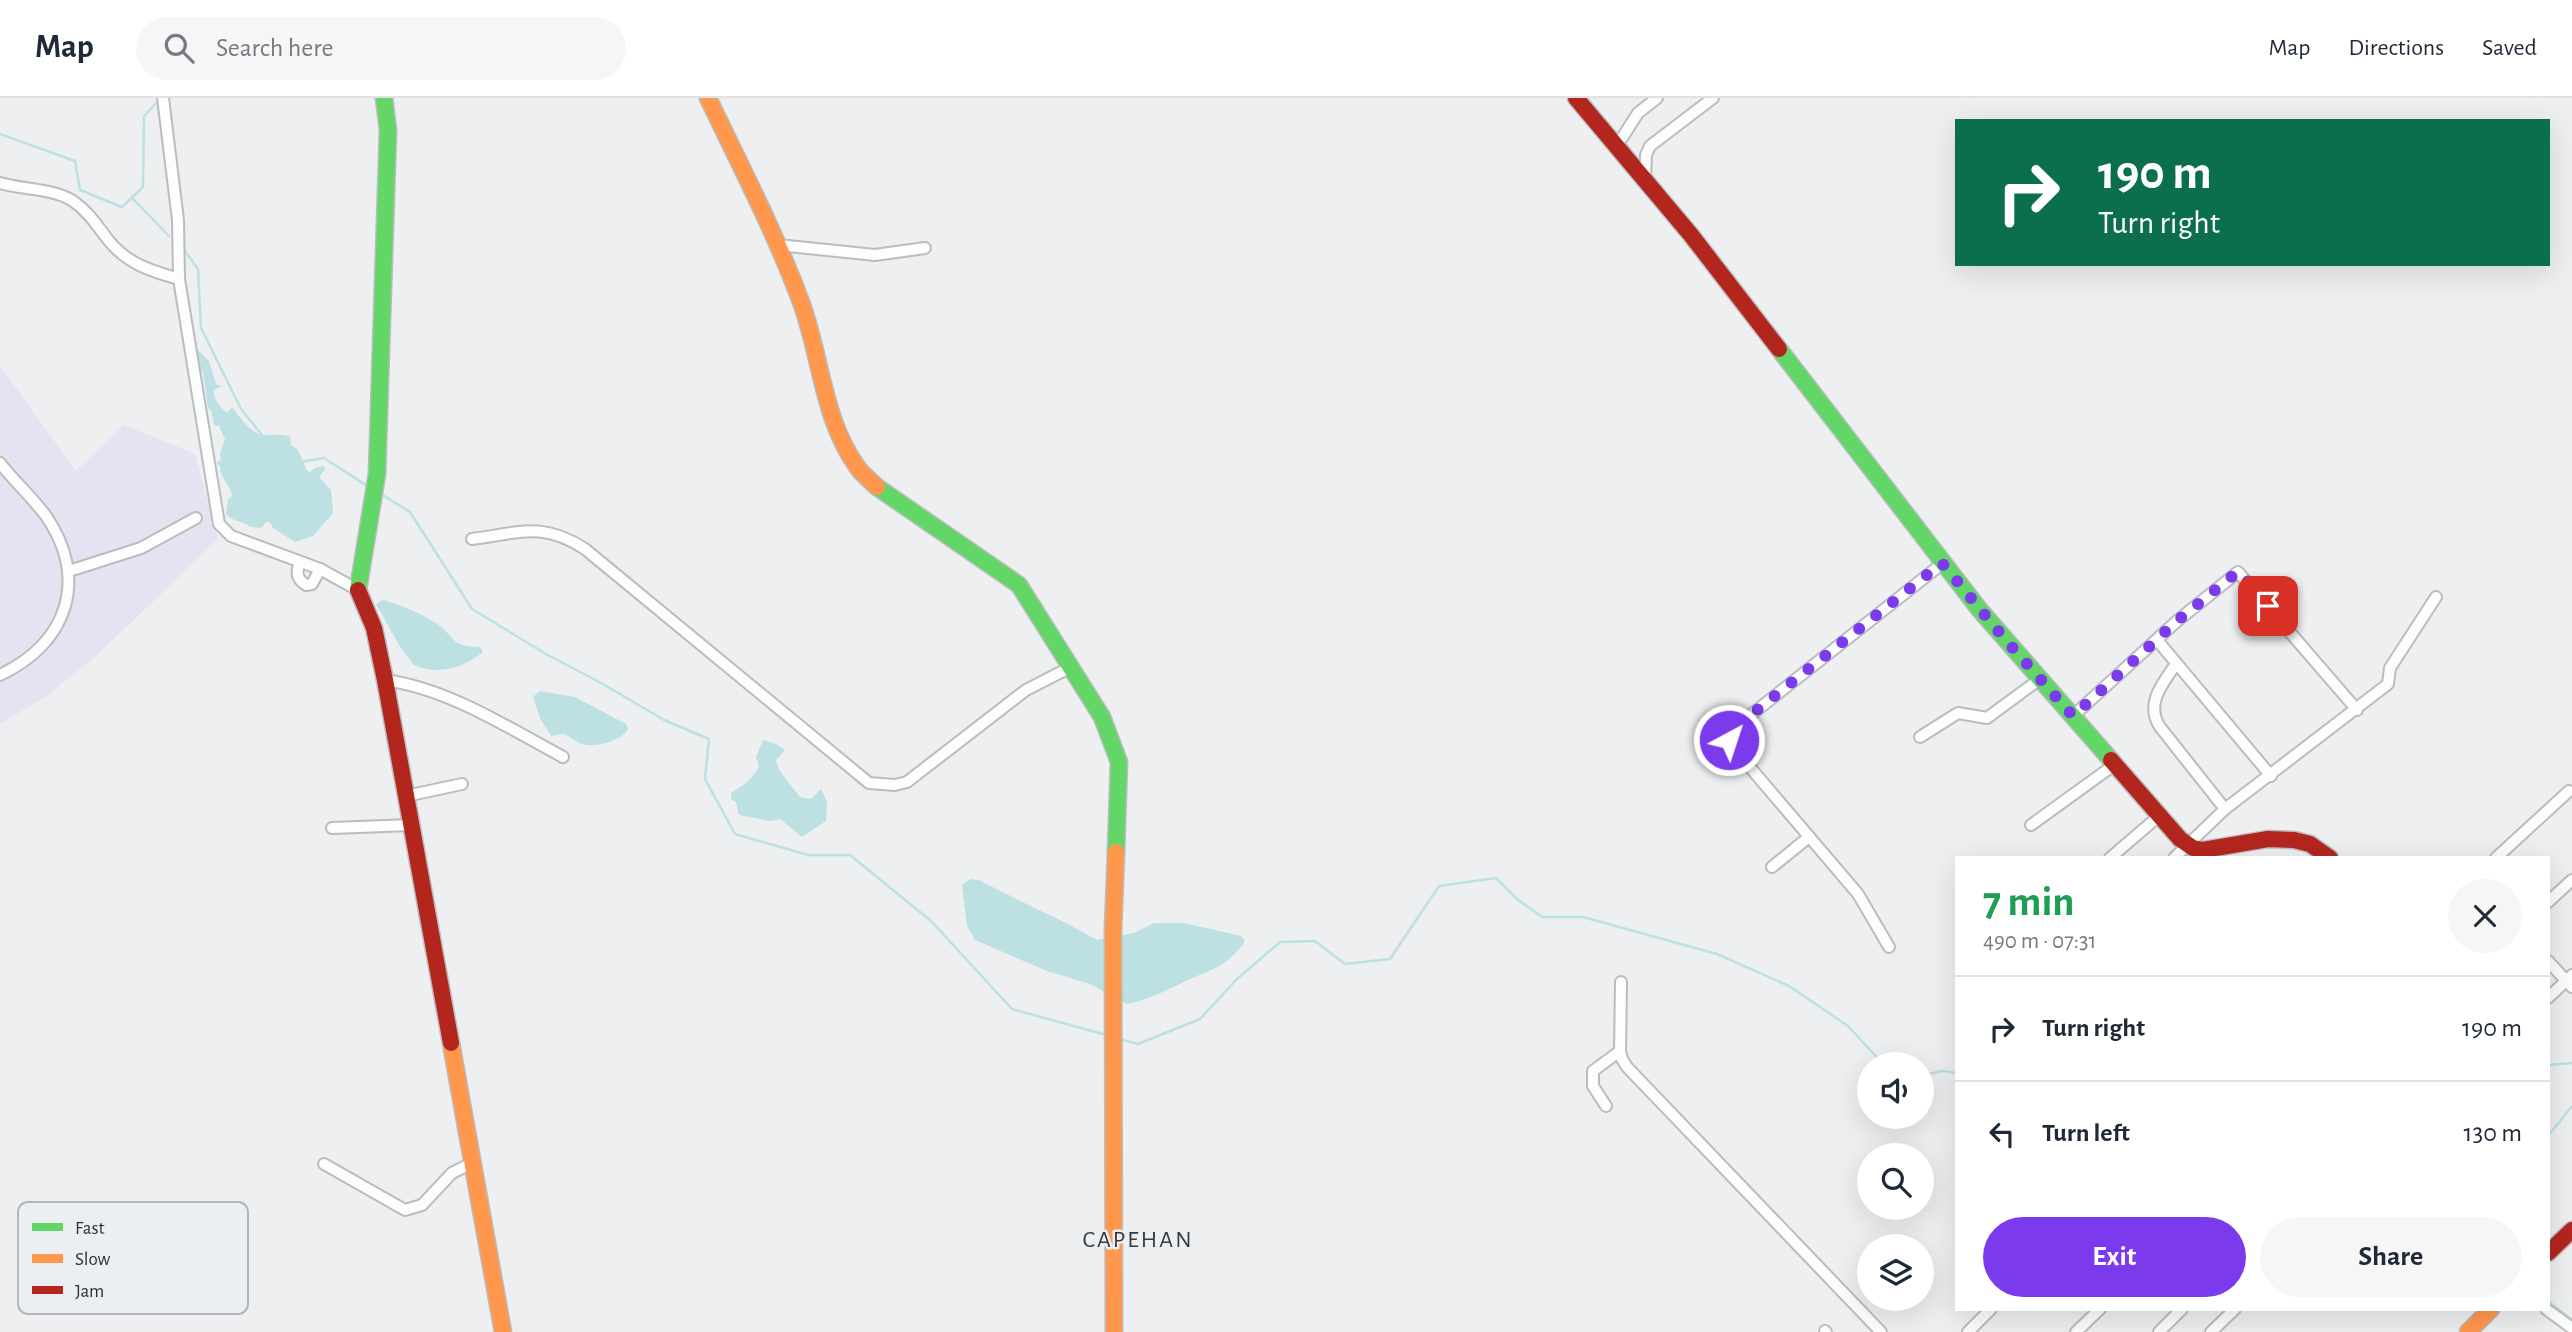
<!DOCTYPE html>
<html lang="en">
<head>
<meta charset="utf-8">
<style>
	body { margin:0; font-family:"Alegreya Sans",sans-serif; background:#f6f6f7; color:#1f2937; height:100vh; display:flex; flex-direction:column; font-size:26px; white-space:nowrap }
	* { box-sizing:border-box; margin:0 }
	p { font-size:23px; color:#747a83 }
	.icon { flex:none; width:38px; height:38px; fill:none; stroke:currentColor; stroke-width:2; stroke-linecap:round; stroke-linejoin:round }
	.map { position:relative; flex:1; overflow:hidden }
	.side { position:absolute; left:1955px; top:758px; width:595px; height:455px; display:flex; flex-direction:column; background:#fff; border-radius:0px; box-shadow:0 7px 28px #0002 }
	.side>* { flex:none }
	.guide { position:absolute; left:1955px; top:21px; width:595px; height:147px; border-radius:0px; box-shadow:0 7px 28px #0002; background:#0b6e4f; color:#fff; overflow:hidden }
	.controls { position:absolute; left:1857px; top:954px; display:grid; gap:14px }
	.controls a { display:grid; place-items:center; width:77px; height:77px; border-radius:50%; background:#fff; box-shadow:0 7px 28px #0002; font-size:35px }
	.pin { position:absolute; display:grid; place-items:center; width:60px; height:60px; color:#fff; margin:-30px; border-radius:14px; box-shadow:0 4px 10px #0006 }
	.me { position:absolute; width:77px; margin:-38px; rotate:40deg; stroke-linejoin:round; filter:drop-shadow(0 0 5px #0008) }
	.turn { display:flex; align-items:center; gap:24px; height:147px; padding:0 28px; font-size:32px }
	.turn .icon { width:91px; height:91px; stroke-width:2.5 }
	.turn b { display:block; font-size:49px; line-height:60px }
	.round { display:grid; place-items:center; flex:none; width:74px; height:74px; border-radius:37px; background:#f6f6f7 }
	.overview { display:flex; align-items:center; justify-content:space-between; height:119px; padding:0 28px }
	h1 { font-size:42px; font-weight:600; line-height:52px; color:#1e9e55 }
	.button { display:flex; gap:14px; margin-top:auto; padding:14px 28px }
	.button a { flex:1; height:80px; border-radius:42px; background:#7c3aed; color:#fff; font-size:28px; font-weight:600; line-height:80px; text-align:center }
	.button a+a { background:#f6f6f7; color:#1f2937 }
	ul { padding:0; list-style:none }
	li { display:flex; align-items:center; gap:21px; height:105px; padding:0 28px; border-top:2px solid #e0e1e3 }
	li div { flex:1 }
	li b { display:block; font-size:26px }
	li em { font-style:normal }
	header { display:flex; align-items:center; gap:42px; box-sizing:border-box; height:98px; padding:0 35px; background:#fff; border-bottom:2px solid #e0e1e3 }
	header strong { font-size:33px }
	nav { display:flex; gap:38px; margin-inline-start:auto; font-size:24px }
	.search { width:490px; height:63px; background:#f6f6f7; display:flex; align-items:center; gap:18px; box-sizing:border-box; padding:0 24px; border-radius:38px; color:#747a83; font-size:26px }
	.map>svg:first-child { display:block }
</style>
</head>
<body>
<header>
<strong>Map</strong>
<div class="search"><svg class="icon" aria-label="search" viewBox="0 0 24 24"><circle cx="10" cy="10" r="6"/><path d="M15 15l6 6"/></svg>Search here</div>
<nav><a>Map</a><a>Directions</a><a>Saved</a></nav>
</header>
<div class="map">
<svg width="2572" height="1234" viewBox="0 0 2572 1234">
	<rect width="100%" height="100%" fill="#edeff1"/>
	<!-- green -->
	<polygon fill="#e4e3f2" points="0,268 76,373 124,327 195,356 218,441 96,558 45,599 0,626"/>
	<!-- water -->
	<g fill="#bde0e2">
		<path d="M197 251 209 263 216 286 222 288 214 292C213 301 220 309 227 315L232 309C241 320 251 338 267 337 276 337 281 336 290 338L291 347 298 352 307 373 310 374 315 370 323 368 326 370 319 379 331 392 333 415 313 438 295 444 273 430 270 424H266L261 430 250 429C243 423 233 424 226 416L228 401 232 398C231 387 220 381 220 368L216 365 221 362 220 355 225 341 219 328 214 327 211 312 208 310 203 275 196 267 192 252Z"/>
		<path d="M383 502C400 507 419 514 434 524 457 538 447 548 480 549L483 554C462 570 439 578 414 567L399 547 376 506Z"/>
		<path d="M540 593 575 599 626 626 628 631C622 643 595 650 582 646 575 644 569 636 562 636 558 636 555 638 551 638L540 620 533 599Z"/>
		<path d="M763 642 776 646 785 652 776 662C778 675 792 688 800 699L811 701 821 691 827 704 826 723 802 739 780 721 770 723 739 717 736 704 731 701V695C743 687 753 682 759 668L756 659Z"/>
		<path d="M971 781 979 782C1018 803 1059 820 1097 842L1134 835 1154 825H1184L1241 838 1245 843C1229 867 1213 871 1188 882 1166 892 1151 901 1127 906L1090 886 1047 873 975 842 967 828 962 787Z"/>
	</g>
	<g fill="none" stroke-linecap="round" stroke-linejoin="round">
		<!-- stream -->
		<g stroke="#bde0e2" stroke-width="2.5">
			<polyline points="0,36 75,63 80,92 122,109 143,89 144,18 159,2"/>
			<polyline points="132,100 169,138"/>
			<polyline points="182,149 198,171 201,230 241,311 262,337"/>
			<polyline points="300,364 324,360 369,389"/>
			<polyline points="381,396 410,414 472,511 546,556 603,586 664,622 709,641 705,681 735,736 808,757 850,757 931,823 1012,911 1106,937"/>
			<polyline points="1119,941 1138,946 1200,921 1237,881 1280,844 1315,843 1345,866 1390,861 1439,788 1496,780 1517,801 1542,819 1583,819 1717,856 1789,888 1848,928 1883,966"/>
			<polyline points="2548,967 2572,965"/>
			<polyline points="1922,977 1943,973 1956,975"/>
			<polyline points="2548,1038 2572,1008"/>
			<polyline points="2548,1203 2572,1222"/>
		</g>
		<!-- street casing -->
		<g stroke="#bbbcbd" stroke-width="14">
			<g id="street">
				<polyline points="163,0 178,122 179,181 219,426 231,438 320,471 358,492"/>
				<polyline points="1615,47 1622,40 1638,15 1657,0"/>
				<polyline points="1645,82 1646,57 1650,48 1713,0"/>
				<path d="M0 85C23 92 52 90 73 103 89 114 97 128 109 143 128 166 151 173 179 181"/>
				<polyline points="778,147 875,157 925,150"/>
				<path d="M0 365C14 383 32 399 46 418 89 481 68 545 0 577"/>
				<path d="M472 441C519 435 542 423 585 451L869 685 895 687 907 684 1026 592 1071 569"/>
				<path d="M300 464C296 475 296 480 306 487L312 486 320 471"/>
				<polyline points="69,473 141,450 196,420"/>
				<polyline points="2157,542 2271,678"/>
				<path d="M2176 566C2162 586 2145 606 2160 629L2225 711"/>
				<path d="M385 582C449 591 507 629 563 659"/>
				<polyline points="2073,618 2177,523 2238,474 2357,612"/>
				<polyline points="1920,639 1958,615 1987,620 2040,581"/>
				<polyline points="406,698 462,686"/>
				<polyline points="2031,727 2114,667"/>
				<polyline points="332,730 411,727"/>
				<polyline points="2110,760 2159,718"/>
				<polyline points="2174,760 2225,711 2388,586 2390,570 2436,499"/>
				<polyline points="2496,760 2569,693"/>
				<polyline points="1772,769 1809,739"/>
				<polyline points="2548,804 2572,782"/>
				<polyline points="1889,849 1858,796 1731,647 1729,638 1733,631 1943,465"/>
				<polyline points="2548,863 2572,889"/>
				<polyline points="1621,884 1620,953 1622,961 1627,969 1881,1234"/>
				<polyline points="2548,900 2572,877"/>
				<polyline points="1606,1008 1593,988 1593,973 1620,953"/>
				<polyline points="324,1066 405,1112 422,1107 452,1075 472,1065"/>
				<polyline points="2546,1211 2572,1230"/>
				<polyline points="1825,1233 1826,1234"/>
				<polyline points="1968,1234 1991,1211"/>
				<polyline points="2076,1234 2100,1211"/>
				<polyline points="2159,1234 2182,1211"/>
				<polyline points="2211,1234 2235,1211"/>
			</g>
		</g>
		<!-- fast casing -->
		<g stroke="#bbbcbd" stroke-width="19">
			<g id="fast">
				<polyline points="1779,251 1979,511 2111,662"/>
				<polyline points="877,389 1019,487 1102,619 1119,664 1116,754"/>
				<polyline points="358,492 377,376 388,32 384,0"/>
			</g>
		</g>
		<!-- slow casing -->
		<g stroke="#bbbcbd" stroke-width="19">
			<g id="slow">
				<path d="M708 0C740 67 775 134 801 204 821 258 823 323 858 370 863 377 871 383 877 389"/>
				<polyline points="451,945 503,1234"/>
				<polyline points="1114,1234 1113,832 1116,754"/>
				<polyline points="2468,1234 2491,1211"/>
			</g>
		</g>
		<!-- jam casing -->
		<g stroke="#bbbcbd" stroke-width="19">
			<g id="jam">
				<polyline points="1576,0 1691,137 1779,251"/>
				<polyline points="358,492 374,530 385,582 451,945"/>
				<polyline points="2111,662 2180,741 2193,750 2203,752 2268,741 2294,742 2310,746 2330,760"/>
				<polyline points="2548,1155 2572,1132"/>
			</g>
		</g>
		<!-- street -->
		<use href="#street" stroke="#fcfdfd" stroke-width="10"/>
		<!-- fast -->
		<use href="#fast" stroke="#63d668" stroke-width="16"/>
		<!-- slow -->
		<use href="#slow" stroke="#ff974d" stroke-width="16"/>
		<!-- jam -->
		<use href="#jam" stroke="#b3261e" stroke-width="16"/>
	</g>
	<g fill="none" stroke-linecap="round" stroke-linejoin="round">
		<!-- route -->
		<polyline stroke="#7c3aed" stroke-width="12" stroke-dasharray="0 21.6" points="1729,642 1733,631 1942,465 2004,540 2073,618 2177,523 2236,475 2241,475 2268,508"/>
	</g>
	<g text-anchor="middle" stroke-width="5" stroke-linejoin="round" paint-order="stroke">
		<!-- quarter labels -->
		<g font-size="24" letter-spacing="2" fill="#383a3d" stroke="#eceff2">
			<text x="1138" y="1149">CAPEHAN</text>
		</g>
	</g>
	<!-- legend -->
	<rect x="18" y="1104" width="230" height="112" rx="10" fill="#eceff2" stroke="#b3b5b8" stroke-width="2"/>
	<rect x="32" y="1125" width="31" height="8" fill="#63d668"/>
	<rect x="32" y="1156" width="31" height="9" fill="#ff974d"/>
	<rect x="32" y="1188" width="31" height="8" fill="#b3261e"/>
	<g font-size="19" fill="#2d2f30">
		<text x="75" y="1136">Fast</text>
		<text x="75" y="1167">Slow</text>
		<text x="75" y="1199">Jam</text>
	</g>
</svg>
<div class="controls">
<a><svg class="icon" aria-label="sound" viewBox="0 0 24 24"><path d="M4 9h4l5-4v14l-5-4H4zM17 9q2 3 0 6"/></svg></a>
<a><svg class="icon" aria-label="search" viewBox="0 0 24 24"><circle cx="10" cy="10" r="6"/><path d="M15 15l6 6"/></svg></a>
<a><svg class="icon" aria-label="layers" viewBox="0 0 24 24"><path d="M12 4l9 5-9 5-9-5zM3 14l9 5 9-5"/></svg></a>
</div>
<div class="pin" style="left:2268px;top:508px;background:#d93025"><svg class="icon" aria-label="arrive" viewBox="0 0 24 24"><path d="M6 21V4h12l-3 4 3 4H6"/></svg></div>
<svg class="me" style="left:1729px;top:642px" viewBox="-20 -20 40 40"><circle r="17" fill="#7c3aed" stroke="#fff" stroke-width="3"/><path d="M0-11L8 9 0 5-8 9z" fill="#fff"/></svg>
<div class="guide">
<div class="turn"><svg class="icon" aria-label="right" viewBox="0 0 24 24"><path d="M7 20v-9h11M14 6l5 5-5 5"/></svg><div><b>190 m</b>Turn right</div></div>
</div>
<section class="side">
<div class="overview"><div><h1>7 min</h1><p>490 m · 07:31</p></div><a class="round"><svg class="icon" aria-label="close" viewBox="0 0 24 24"><path d="M6 6l12 12M18 6L6 18"/></svg></a></div>
<ul>
<li><svg class="icon" aria-label="right" viewBox="0 0 24 24"><path d="M7 20v-9h11M14 6l5 5-5 5"/></svg><div><b>Turn right</b></div><em>190 m</em></li>
<li><svg class="icon" aria-label="left" viewBox="0 0 24 24"><path d="M17 20v-9H6M10 6l-5 5 5 5"/></svg><div><b>Turn left</b></div><em>130 m</em></li>
</ul>
<div class="button"><a>Exit</a><a>Share</a></div>
</section>
</div>
</body>
</html>
